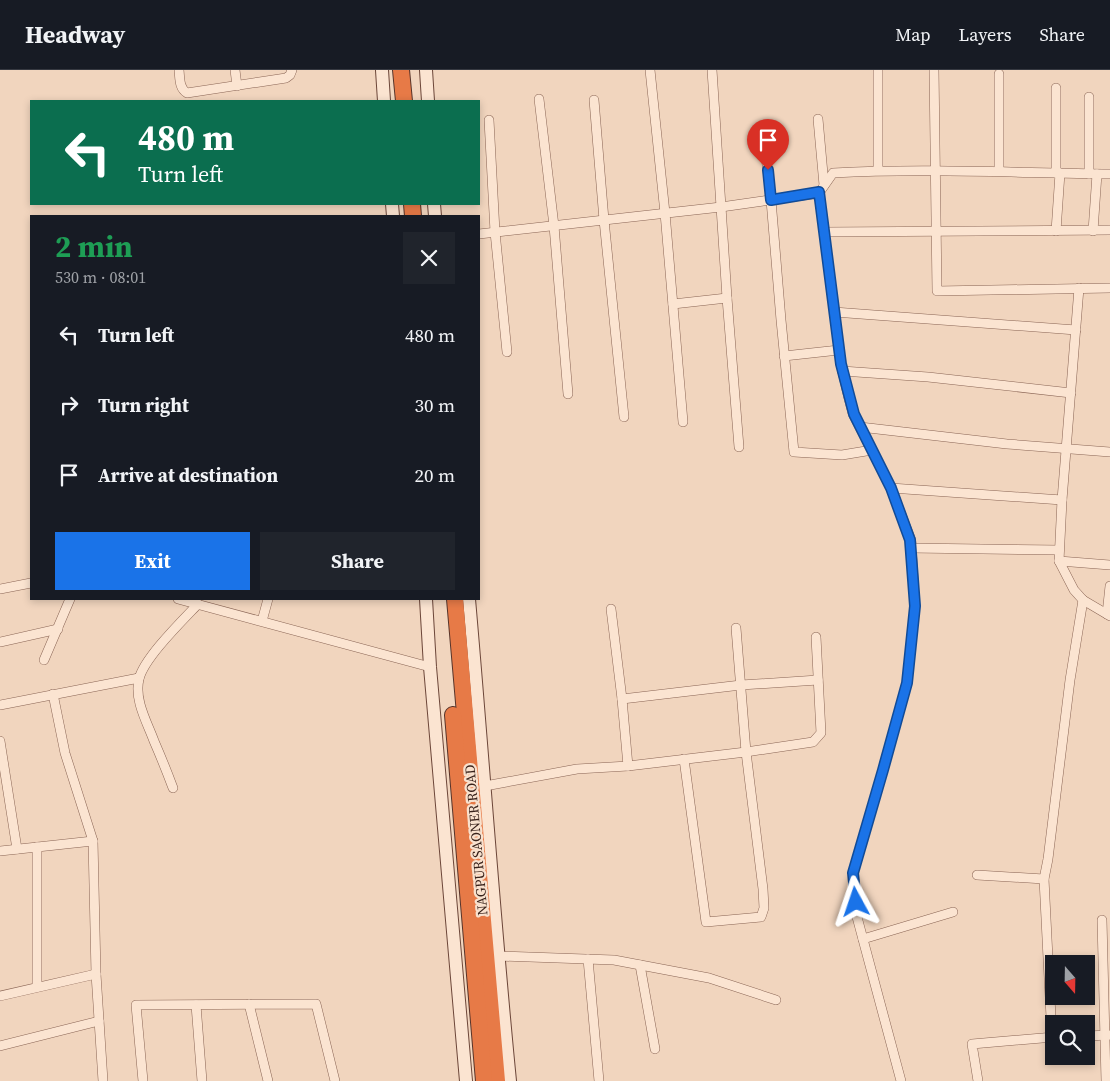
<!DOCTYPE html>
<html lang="en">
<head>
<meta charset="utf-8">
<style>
	body { margin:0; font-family:"Source Serif 4",serif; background:#20242c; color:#f1f3f6; height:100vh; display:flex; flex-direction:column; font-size:19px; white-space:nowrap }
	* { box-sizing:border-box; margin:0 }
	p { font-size:16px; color:#9ea1a6 }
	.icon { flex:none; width:28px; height:28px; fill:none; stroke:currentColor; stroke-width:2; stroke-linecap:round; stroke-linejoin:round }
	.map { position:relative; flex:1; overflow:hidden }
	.drawer { position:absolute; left:30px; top:145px; width:450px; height:385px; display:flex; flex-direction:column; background:#171b24; border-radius:0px; box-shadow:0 2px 8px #0003 }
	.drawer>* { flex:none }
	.top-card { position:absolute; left:30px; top:30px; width:450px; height:105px; border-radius:0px; box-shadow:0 2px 8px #0003; background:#0b6e4f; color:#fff; overflow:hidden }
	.needle { width:32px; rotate:160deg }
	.controls { position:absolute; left:1045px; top:885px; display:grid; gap:10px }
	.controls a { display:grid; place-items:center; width:50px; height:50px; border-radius:0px; background:#171b24; box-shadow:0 2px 8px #0003; font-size:25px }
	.pin { position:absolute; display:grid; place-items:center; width:42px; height:42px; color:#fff; margin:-51px -21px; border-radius:50% 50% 50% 0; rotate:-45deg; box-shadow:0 0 5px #0007 }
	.pin .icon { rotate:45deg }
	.me { position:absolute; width:55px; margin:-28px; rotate:355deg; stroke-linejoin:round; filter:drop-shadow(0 0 4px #0008) }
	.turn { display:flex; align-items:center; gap:18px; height:105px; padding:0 25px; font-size:22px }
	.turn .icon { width:65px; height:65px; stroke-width:2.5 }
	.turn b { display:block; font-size:35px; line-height:42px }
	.round { display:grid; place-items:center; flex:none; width:52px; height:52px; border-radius:0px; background:#20242c }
	.summary { display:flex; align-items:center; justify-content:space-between; height:85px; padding:0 25px }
	h1 { font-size:30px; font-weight:700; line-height:38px; color:#1e9e55 }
	.primary-button { display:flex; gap:10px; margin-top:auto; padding:10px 25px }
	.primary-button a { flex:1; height:58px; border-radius:0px; background:#1a73e8; color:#fff; font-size:20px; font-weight:700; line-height:58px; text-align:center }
	.primary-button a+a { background:#20242c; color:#f1f3f6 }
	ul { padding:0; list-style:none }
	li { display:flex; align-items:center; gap:15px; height:70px; padding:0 25px }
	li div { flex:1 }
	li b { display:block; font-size:19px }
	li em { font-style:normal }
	header { display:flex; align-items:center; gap:30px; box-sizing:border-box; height:70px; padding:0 25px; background:#171b24; border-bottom:1px solid #363941 }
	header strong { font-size:24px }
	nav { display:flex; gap:28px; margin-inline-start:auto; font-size:18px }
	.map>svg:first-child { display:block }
</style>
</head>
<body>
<header>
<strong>Headway</strong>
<nav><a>Map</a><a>Layers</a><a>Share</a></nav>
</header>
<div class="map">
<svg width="1110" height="1011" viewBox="0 0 1110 1011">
	<rect width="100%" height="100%" fill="#f1d5be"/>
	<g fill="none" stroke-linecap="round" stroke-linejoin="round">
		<!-- street casing -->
		<g stroke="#8a6555" stroke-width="10">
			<g id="street">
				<path d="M179 0C180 9 179 18 187 23L286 8 290 5 292 0"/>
				<polyline points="235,0 237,16"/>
				<polyline points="650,0 665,143 683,352"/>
				<polyline points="712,0 727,228 739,377"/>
				<polyline points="878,0 878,100"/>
				<polyline points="934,0 937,221 1110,218"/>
				<polyline points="999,4 999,101"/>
				<polyline points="1056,18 1056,103"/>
				<polyline points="1089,27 1089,104"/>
				<polyline points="539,29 554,156 568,324"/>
				<polyline points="594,30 604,150 624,347"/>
				<polyline points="818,49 824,115"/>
				<polyline points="489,50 495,162 507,282"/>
				<polyline points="764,69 771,130 781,250 794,382 842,385 872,380"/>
				<polyline points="819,123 841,295 849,329 853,344 891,418 911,470 915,536 907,613 883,700 853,803 857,847 901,1011"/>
				<polyline points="1056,161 1060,103"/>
				<polyline points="1093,161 1097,104"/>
				<polyline points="824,162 1110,160"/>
				<path d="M479 164 721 137 819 123 833 103C925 98 1018 103 1110 104"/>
				<polyline points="1079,218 1062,430 1059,491 1074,520 1083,530 1110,546"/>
				<polyline points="673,234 727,228"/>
				<polyline points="834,242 1076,260"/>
				<polyline points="784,286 839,280"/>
				<polyline points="842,301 928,307 1071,323"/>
				<polyline points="860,357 1007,374 1110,382"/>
				<polyline points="891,418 1062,430"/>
				<polyline points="911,478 1059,480"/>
				<polyline points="1059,491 1110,495"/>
				<polyline points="0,519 31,513"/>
				<polyline points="178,529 430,597"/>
				<polyline points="611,539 622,629 628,696"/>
				<polyline points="1107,544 1110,516"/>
				<polyline points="262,551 268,529"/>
				<polyline points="0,572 58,559"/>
				<polyline points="44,590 70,529"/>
				<polyline points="53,624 65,683 93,771 96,904 103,1011"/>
				<polyline points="622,629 741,615 818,610"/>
				<polyline points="0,635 139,608"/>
				<polyline points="0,671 17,779"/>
				<polyline points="684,689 706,852 761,847 764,838 763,819 746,682 736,558"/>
				<polyline points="485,716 577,699 628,696 746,682 813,672 821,663 816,567"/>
				<path d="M173 718C167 702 161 687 154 671 147 652 134 630 139 609 144 588 182 551 198 534"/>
				<polyline points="0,781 93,771"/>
				<polyline points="977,805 1044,809"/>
				<polyline points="1102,850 1106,1011"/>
				<polyline points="863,869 953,842"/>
				<polyline points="498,886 614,890 709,908 776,930"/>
				<polyline points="588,889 599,1011"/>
				<polyline points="640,895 655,979"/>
				<polyline points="37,917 37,777"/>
				<polyline points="0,926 96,904"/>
				<polyline points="249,934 268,1011"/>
				<polyline points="196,935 202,1011"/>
				<polyline points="1086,966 1110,965"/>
				<polyline points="1052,967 1044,809 1048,789 1070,610 1083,530"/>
				<polyline points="0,976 99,951"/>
				<polyline points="143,1011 136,935 316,934 335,1011"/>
				<polyline points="978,1011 972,974 1054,967"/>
			</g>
		</g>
		<!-- secondary casing -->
		<g stroke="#6c4639" stroke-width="14">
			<g id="secondary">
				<polyline points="382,0 384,31"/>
				<polyline points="426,0 428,31"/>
				<polyline points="392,134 393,146"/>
				<polyline points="434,134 435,146"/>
				<polyline points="426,529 430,597 466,1011"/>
				<path d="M469 529C483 689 494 850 510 1011"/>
			</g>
		</g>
		<!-- highway casing -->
		<g stroke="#57342a" stroke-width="18">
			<g id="highway">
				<polyline points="401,0 404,31"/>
				<polyline points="412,134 413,146"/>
				<polyline points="455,529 497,1011"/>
				<polyline points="453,645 484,1011"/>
			</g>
		</g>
		<!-- street -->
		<use href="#street" stroke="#fbe4d1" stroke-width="9"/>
		<!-- secondary -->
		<use href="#secondary" stroke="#fbe4d1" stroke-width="12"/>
		<!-- highway -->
		<use href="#highway" stroke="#e77a47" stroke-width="16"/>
	</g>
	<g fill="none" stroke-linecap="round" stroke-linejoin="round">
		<!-- route casing -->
		<g stroke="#114b97" stroke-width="12">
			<polyline id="route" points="768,100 771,130 819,122 841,294 854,344 891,418 910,470 915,536 907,613 883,700 853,803 856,832"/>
		</g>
		<!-- route -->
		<use href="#route" stroke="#1a73e8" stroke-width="9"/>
	</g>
	<g text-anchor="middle" stroke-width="4.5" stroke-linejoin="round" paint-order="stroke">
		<!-- street labels -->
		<g font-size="14" fill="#38221b" stroke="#f8e1ce">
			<text transform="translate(476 770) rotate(-95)" y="5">NAGPUR SAONER ROAD</text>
		</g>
	</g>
</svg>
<div class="controls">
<a><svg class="needle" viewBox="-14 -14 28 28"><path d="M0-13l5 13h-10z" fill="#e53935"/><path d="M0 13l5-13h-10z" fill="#9ea1a6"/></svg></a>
<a><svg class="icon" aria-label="search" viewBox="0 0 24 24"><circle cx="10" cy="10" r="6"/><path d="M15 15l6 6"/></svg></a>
</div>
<div class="pin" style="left:768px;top:100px;background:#d93025"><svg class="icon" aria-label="arrive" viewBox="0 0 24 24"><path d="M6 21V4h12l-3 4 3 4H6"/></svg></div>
<svg class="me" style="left:856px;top:832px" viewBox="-20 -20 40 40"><path d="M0-17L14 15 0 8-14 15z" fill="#1a73e8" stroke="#fff" stroke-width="4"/></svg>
<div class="top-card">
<div class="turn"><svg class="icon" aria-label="left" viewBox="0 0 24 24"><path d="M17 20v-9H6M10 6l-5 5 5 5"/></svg><div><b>480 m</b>Turn left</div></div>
</div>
<section class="drawer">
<div class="summary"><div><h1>2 min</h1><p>530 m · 08:01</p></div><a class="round"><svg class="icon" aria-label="close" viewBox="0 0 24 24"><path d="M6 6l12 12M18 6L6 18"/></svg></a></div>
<ul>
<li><svg class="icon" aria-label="left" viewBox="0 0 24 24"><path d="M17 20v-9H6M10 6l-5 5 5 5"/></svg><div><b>Turn left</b></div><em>480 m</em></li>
<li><svg class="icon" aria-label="right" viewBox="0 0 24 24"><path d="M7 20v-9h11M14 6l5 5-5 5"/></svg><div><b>Turn right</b></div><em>30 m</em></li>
<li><svg class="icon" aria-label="arrive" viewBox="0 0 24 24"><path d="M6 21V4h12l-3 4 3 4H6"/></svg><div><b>Arrive at destination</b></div><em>20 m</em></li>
</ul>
<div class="primary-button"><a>Exit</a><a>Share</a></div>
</section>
</div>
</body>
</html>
